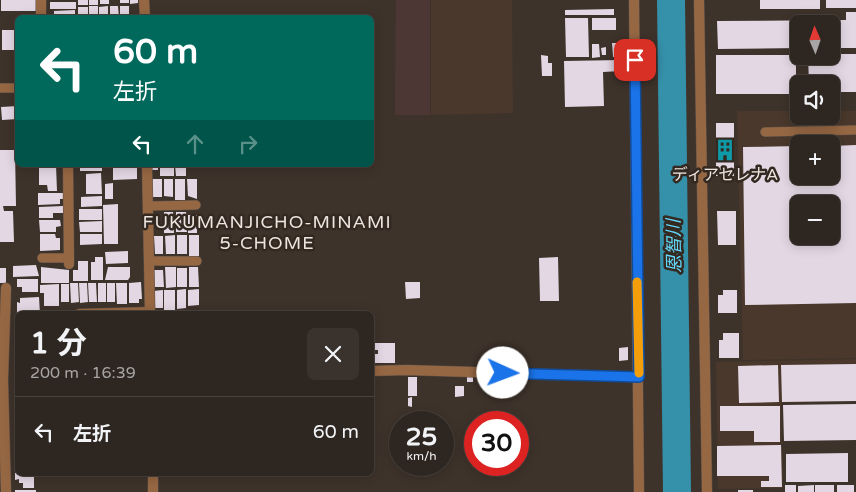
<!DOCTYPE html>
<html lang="ja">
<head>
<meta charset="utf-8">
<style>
	body { margin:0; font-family:"Varela Round","Noto Sans JP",sans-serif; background:#3a322d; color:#f1f3f6; height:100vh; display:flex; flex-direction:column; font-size:19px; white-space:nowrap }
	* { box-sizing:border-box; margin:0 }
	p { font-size:16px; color:#a7a5a5 }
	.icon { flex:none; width:28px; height:28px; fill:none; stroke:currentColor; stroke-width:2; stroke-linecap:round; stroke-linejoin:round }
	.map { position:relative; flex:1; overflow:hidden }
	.side { position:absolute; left:15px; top:311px; width:359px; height:165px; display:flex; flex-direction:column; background:#2e2620; border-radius:8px; box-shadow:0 2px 12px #0003,0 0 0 1px #49433e }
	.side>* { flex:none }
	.top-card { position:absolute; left:15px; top:15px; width:359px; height:152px; border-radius:8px; box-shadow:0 2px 12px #0003,0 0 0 1px #49433e; background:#00695c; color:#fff; overflow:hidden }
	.needle { width:32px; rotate:358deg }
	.buttons { position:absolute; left:790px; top:15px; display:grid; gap:10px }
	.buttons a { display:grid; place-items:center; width:50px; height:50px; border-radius:8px; background:#2e2620; box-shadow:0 2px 12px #0003,0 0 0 1px #49433e; font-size:25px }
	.speed { position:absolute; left:389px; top:411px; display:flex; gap:10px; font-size:25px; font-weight:700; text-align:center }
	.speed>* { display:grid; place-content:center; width:65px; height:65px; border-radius:50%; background:#2e2620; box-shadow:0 2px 12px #0003,0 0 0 1px #49433e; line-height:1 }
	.speed small { font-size:12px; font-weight:400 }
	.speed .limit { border:8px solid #d22; background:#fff; color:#111 }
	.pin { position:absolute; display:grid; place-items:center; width:42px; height:42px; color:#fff; margin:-21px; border-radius:10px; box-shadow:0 2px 8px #0006 }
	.me { position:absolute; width:55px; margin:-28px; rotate:92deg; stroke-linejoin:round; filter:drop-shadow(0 0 4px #0008) }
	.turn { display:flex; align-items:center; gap:18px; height:105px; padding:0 15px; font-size:22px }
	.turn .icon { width:65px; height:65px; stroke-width:2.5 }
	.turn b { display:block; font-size:35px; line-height:42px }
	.lanes { display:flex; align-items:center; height:48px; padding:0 15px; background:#0003; justify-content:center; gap:25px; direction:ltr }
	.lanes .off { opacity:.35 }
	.round { display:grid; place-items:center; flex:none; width:52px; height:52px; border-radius:8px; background:#3a322d }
	.summary { display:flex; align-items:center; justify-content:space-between; height:85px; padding:0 15px }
	h1 { font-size:30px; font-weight:700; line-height:38px }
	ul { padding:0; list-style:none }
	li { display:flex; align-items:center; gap:15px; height:70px; padding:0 15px; border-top:1px solid #49433e }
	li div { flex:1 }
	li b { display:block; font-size:19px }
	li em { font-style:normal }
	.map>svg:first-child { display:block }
</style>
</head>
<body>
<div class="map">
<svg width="856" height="492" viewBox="0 0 856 492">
	<rect width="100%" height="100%" fill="#3e332b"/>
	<!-- commercial -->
	<polygon fill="#4c3735" points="396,0 430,0 430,115 395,115"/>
	<!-- built -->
	<g fill="#49382b" fill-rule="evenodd">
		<polygon points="431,0 512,0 513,113 431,115"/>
		<path d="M737 111H799V116H831V111H856V358L743 360ZM799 144H831V176H799ZM799 204H831V236H799Z"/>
		<polygon points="856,359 856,401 781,403 783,488 718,489 716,362"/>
	</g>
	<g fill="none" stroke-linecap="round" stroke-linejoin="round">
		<!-- river -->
		<polyline stroke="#3590aa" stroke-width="28" points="671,0 677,492"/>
	</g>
	<!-- building -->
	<g fill="#e3d7e4" fill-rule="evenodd">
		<rect x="1" y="0" width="35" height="11"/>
		<rect x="78" y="0" width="10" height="5"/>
		<rect x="89" y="0" width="9" height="5"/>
		<rect x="100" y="0" width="9" height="4"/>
		<rect x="120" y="0" width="9" height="3"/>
		<polygon points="130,0 138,0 138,3 130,4"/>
		<rect x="760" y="0" width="60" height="9"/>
		<rect x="826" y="0" width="30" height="8"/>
		<rect x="50" y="2" width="26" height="7"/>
		<rect x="89" y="6" width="9" height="12"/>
		<polygon points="108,6 108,18 99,18 99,7"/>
		<polygon points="110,6 118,6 119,18 110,18"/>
		<rect x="120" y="6" width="9" height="12"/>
		<rect x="78" y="7" width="10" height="11"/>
		<polygon points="614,9 614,15 565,15 565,10"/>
		<polygon points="75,10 75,17 54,17 54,11"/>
		<polygon points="846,12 856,12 856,48 831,48 831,24 799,24 799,48 718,49 717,21 846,20"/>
		<polygon points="565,18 588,18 589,57 566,57"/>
		<rect x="592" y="18" width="24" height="12"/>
		<rect x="2" y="30" width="12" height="20"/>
		<polygon points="612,43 622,43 622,57 613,57"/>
		<polygon points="592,44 599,44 600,57 592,58"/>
		<polygon points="606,47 606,55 602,55 601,48"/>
		<polygon points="831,54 856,54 856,92 831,92 831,84 809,84 808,56 831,56"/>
		<polygon points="541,55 548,56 548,63 552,63 552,76 542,76"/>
		<rect x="716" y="55" width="80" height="39"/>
		<polygon points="621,60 621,71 603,72 604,106 565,107 564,61"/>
		<polygon points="18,106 18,119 2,120 1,107"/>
		<rect x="716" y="123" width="18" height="53"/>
		<path d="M856 145V303L745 305 743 147 799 146V176H831V146ZM799 204H831V236H799Z"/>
		<polygon points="0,150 15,150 16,206 3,206 4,211 13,211 14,242 0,242"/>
		<polygon points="39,165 56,165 57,191 48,191 47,185 39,185"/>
		<rect x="80" y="165" width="22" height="6"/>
		<polygon points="113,165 137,165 137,179 113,180"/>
		<rect x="151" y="165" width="7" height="5"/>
		<rect x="160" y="165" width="14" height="11"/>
		<polygon points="175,165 186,165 186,176 176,176"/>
		<polygon points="101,173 102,194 86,194 86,174"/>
		<rect x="152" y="179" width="10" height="18"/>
		<polygon points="164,179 173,179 173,197 164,196"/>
		<rect x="175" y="179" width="10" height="21"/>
		<polygon points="187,179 197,179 197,199 188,196"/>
		<polygon points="113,183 113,199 105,199 105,184"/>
		<polygon points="38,193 63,193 63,199 60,199 60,204 38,205"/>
		<polygon points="102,196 102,206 81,207 81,197"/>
		<polygon points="118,204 118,244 104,244 103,205"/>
		<polygon points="63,206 63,213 53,213 53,218 39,218 39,207"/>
		<rect x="79" y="209" width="23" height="11"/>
		<polygon points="717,211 736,211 736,245 718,245"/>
		<polygon points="164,212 173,212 174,233 164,233"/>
		<polygon points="176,212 186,212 187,232 176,232"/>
		<rect x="188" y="215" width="9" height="18"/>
		<polygon points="39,220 60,220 61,226 56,227 56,232 40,232"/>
		<polygon points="102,221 102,232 80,232 79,222"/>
		<polygon points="40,234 55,234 56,238 60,238 60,250 40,251"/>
		<polygon points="80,234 102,234 102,244 80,245"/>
		<polygon points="175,235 175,254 166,254 165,236"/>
		<rect x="177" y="235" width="10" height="19"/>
		<rect x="189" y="235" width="10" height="21"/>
		<polygon points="154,236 163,236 163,254 155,254"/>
		<polygon points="128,251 128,263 106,264 105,252"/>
		<polygon points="95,257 103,257 103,280 91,280 91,262 95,262"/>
		<polygon points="558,257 559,301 540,301 539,258"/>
		<polygon points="78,261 88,261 88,281 73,281 73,270 78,270"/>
		<polygon points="36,265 39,276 13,277 13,266"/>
		<polygon points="41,267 69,270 69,283 41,283"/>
		<polygon points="108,267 130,267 130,277 128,280 105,280"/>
		<polygon points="165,267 176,267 176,287 166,288"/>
		<polygon points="189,267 198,267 199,287 189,287"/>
		<rect x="0" y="268" width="6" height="15"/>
		<rect x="177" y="268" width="10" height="19"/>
		<polygon points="154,270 163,270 164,287 154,287"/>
		<polygon points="17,279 38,279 38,292 22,292 22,287 17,287"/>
		<polygon points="141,282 142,299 139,299 139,303 129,303 129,283"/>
		<polygon points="405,282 420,282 420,298 406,299"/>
		<polygon points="70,283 78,283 79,302 71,303"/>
		<polygon points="79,283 87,283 88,302 80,303"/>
		<polygon points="88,283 96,283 97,302 89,302"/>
		<rect x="98" y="283" width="8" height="19"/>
		<rect x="107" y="283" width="8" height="19"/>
		<polygon points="116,283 127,283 127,304 117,304"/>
		<polygon points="59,284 59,306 44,306 44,293 40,293 40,285"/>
		<rect x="61" y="284" width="8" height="18"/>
		<polygon points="186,289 186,308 177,309 177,290"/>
		<polygon points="199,289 199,305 188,306 188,290"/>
		<polygon points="163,290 163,308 153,308 153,291"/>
		<rect x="164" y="290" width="11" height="20"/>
		<polygon points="723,290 737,290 737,313 718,313 718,295 723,295"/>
		<polygon points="39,297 40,314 17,314 17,302 20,303 20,298"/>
		<polygon points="723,333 739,333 739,358 719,358 719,340 723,340"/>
		<polygon points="373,343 395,343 395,363 372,363 372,354 378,354 378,350 373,350"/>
		<polygon points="628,347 628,360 619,361 619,348"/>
		<polygon points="856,364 856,401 782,402 781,365"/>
		<polygon points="778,365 779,402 739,403 738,366"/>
		<rect x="467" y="374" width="6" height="8"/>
		<rect x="408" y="377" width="9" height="19"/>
		<polygon points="455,386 464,386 464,396 455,397"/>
		<polygon points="412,397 412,407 408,406 408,398"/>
		<polygon points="856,404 856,440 784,441 783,405"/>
		<polygon points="720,406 780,406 780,442 754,442 754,431 720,431"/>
		<polygon points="15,422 18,422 18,439 16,439"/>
		<polygon points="15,439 18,439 18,453 16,453"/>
		<polygon points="781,445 782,487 761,487 761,481 769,481 769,476 717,476 717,446"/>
		<polygon points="848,453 848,482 786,482 786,454"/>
		<rect x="15" y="455" width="3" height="10"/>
		<polygon points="15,473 34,474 34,488 23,488 23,483 19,483 19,479 15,480"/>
		<rect x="785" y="485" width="11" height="7"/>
		<polygon points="814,485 814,492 798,492 798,486"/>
		<rect x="815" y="485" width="19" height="7"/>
		<rect x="837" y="485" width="17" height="7"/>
		<rect x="15" y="490" width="21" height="2"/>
		<rect x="738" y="490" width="15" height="2"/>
	</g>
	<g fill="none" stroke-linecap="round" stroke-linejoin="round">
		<!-- lane casing -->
		<g stroke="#5a4f48" stroke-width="10">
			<g id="lane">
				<polyline points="0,88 18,88"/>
				<polyline points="765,132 856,130"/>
				<polyline points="148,206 196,205"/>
				<polyline points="42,258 69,258"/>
				<polyline points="149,261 197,261"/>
			</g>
		</g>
		<!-- street casing -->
		<g stroke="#5a4f48" stroke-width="11">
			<g id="street">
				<polyline points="144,0 145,18"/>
				<polyline points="634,0 639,492"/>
				<polyline points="699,0 707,492"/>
				<polyline points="41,18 41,0"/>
				<polyline points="68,165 69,264"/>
				<polyline points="147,165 150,314"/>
				<polyline points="79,314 150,312"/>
				<polyline points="371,371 406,370 639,377"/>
				<polyline points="0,380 3,380 6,492"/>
				<polyline points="3,380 6,288"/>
				<polyline points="153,474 153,492"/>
			</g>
		</g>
		<!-- lane -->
		<use href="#lane" stroke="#966743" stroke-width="9"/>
		<!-- street -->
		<use href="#street" stroke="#966743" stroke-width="10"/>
	</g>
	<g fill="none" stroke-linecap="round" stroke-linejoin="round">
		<!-- route casing -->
		<g stroke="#114b97" stroke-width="12">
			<polyline id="route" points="503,373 639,377 635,60"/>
		</g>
		<!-- route -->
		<use href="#route" stroke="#1a73e8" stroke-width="9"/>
		<!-- slow -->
		<polyline stroke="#f59e0b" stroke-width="9" points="637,282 639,373"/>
	</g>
	<!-- icons -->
	<defs>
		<g id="building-bare" transform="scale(1.725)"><path d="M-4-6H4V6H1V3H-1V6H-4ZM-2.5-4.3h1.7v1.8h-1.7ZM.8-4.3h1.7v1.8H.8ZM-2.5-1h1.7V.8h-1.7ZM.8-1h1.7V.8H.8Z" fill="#0f9aa8" stroke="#342921" stroke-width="2.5" paint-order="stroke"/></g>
	</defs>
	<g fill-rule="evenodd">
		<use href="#building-bare" x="725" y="150"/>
	</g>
	<g text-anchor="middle" stroke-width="5" stroke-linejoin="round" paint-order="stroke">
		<!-- poi labels -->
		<g font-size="16" fill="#ede5e0" stroke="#342921">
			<text x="725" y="180">ディアセレナA</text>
		</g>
		<!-- neighbourhood labels -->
		<g font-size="18" letter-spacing="1" fill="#ede5e0" stroke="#342921">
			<text x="267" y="228">FUKUMANJICHO-MINAMI<tspan x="267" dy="21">5-CHOME</tspan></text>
		</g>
		<!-- water labels -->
		<g font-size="18" font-style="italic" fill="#63dafd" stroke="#342921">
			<text transform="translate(674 246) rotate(-91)" y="6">恩智川</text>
		</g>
	</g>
</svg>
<div class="buttons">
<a><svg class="needle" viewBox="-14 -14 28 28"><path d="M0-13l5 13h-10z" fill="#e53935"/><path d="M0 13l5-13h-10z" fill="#a7a5a5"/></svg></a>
<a><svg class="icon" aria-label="sound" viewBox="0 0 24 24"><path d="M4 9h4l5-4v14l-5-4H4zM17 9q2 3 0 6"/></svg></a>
<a>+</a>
<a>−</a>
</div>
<div class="speed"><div>25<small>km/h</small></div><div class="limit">30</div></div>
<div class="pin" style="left:635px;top:60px;background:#d93025"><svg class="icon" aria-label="arrive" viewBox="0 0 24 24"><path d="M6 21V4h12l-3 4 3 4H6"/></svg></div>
<svg class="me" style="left:503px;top:373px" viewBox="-20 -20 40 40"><circle r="19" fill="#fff"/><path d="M0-13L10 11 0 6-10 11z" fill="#1a73e8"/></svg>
<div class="top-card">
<div class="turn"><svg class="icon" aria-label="left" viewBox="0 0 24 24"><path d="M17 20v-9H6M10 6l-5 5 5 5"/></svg><div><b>60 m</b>左折</div></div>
<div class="lanes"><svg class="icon" aria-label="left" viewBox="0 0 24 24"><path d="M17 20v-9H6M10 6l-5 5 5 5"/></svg><svg class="icon off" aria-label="ahead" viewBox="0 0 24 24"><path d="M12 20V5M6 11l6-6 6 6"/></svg><svg class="icon off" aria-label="right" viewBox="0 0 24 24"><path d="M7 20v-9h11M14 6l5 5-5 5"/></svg></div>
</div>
<section class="side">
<div class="summary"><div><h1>1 分</h1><p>200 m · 16:39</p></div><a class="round"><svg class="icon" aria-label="close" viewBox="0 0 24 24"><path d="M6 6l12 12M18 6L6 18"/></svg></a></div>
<ul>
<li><svg class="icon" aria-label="left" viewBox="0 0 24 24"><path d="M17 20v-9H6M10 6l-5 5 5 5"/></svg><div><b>左折</b></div><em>60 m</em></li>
</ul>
</section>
</div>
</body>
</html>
